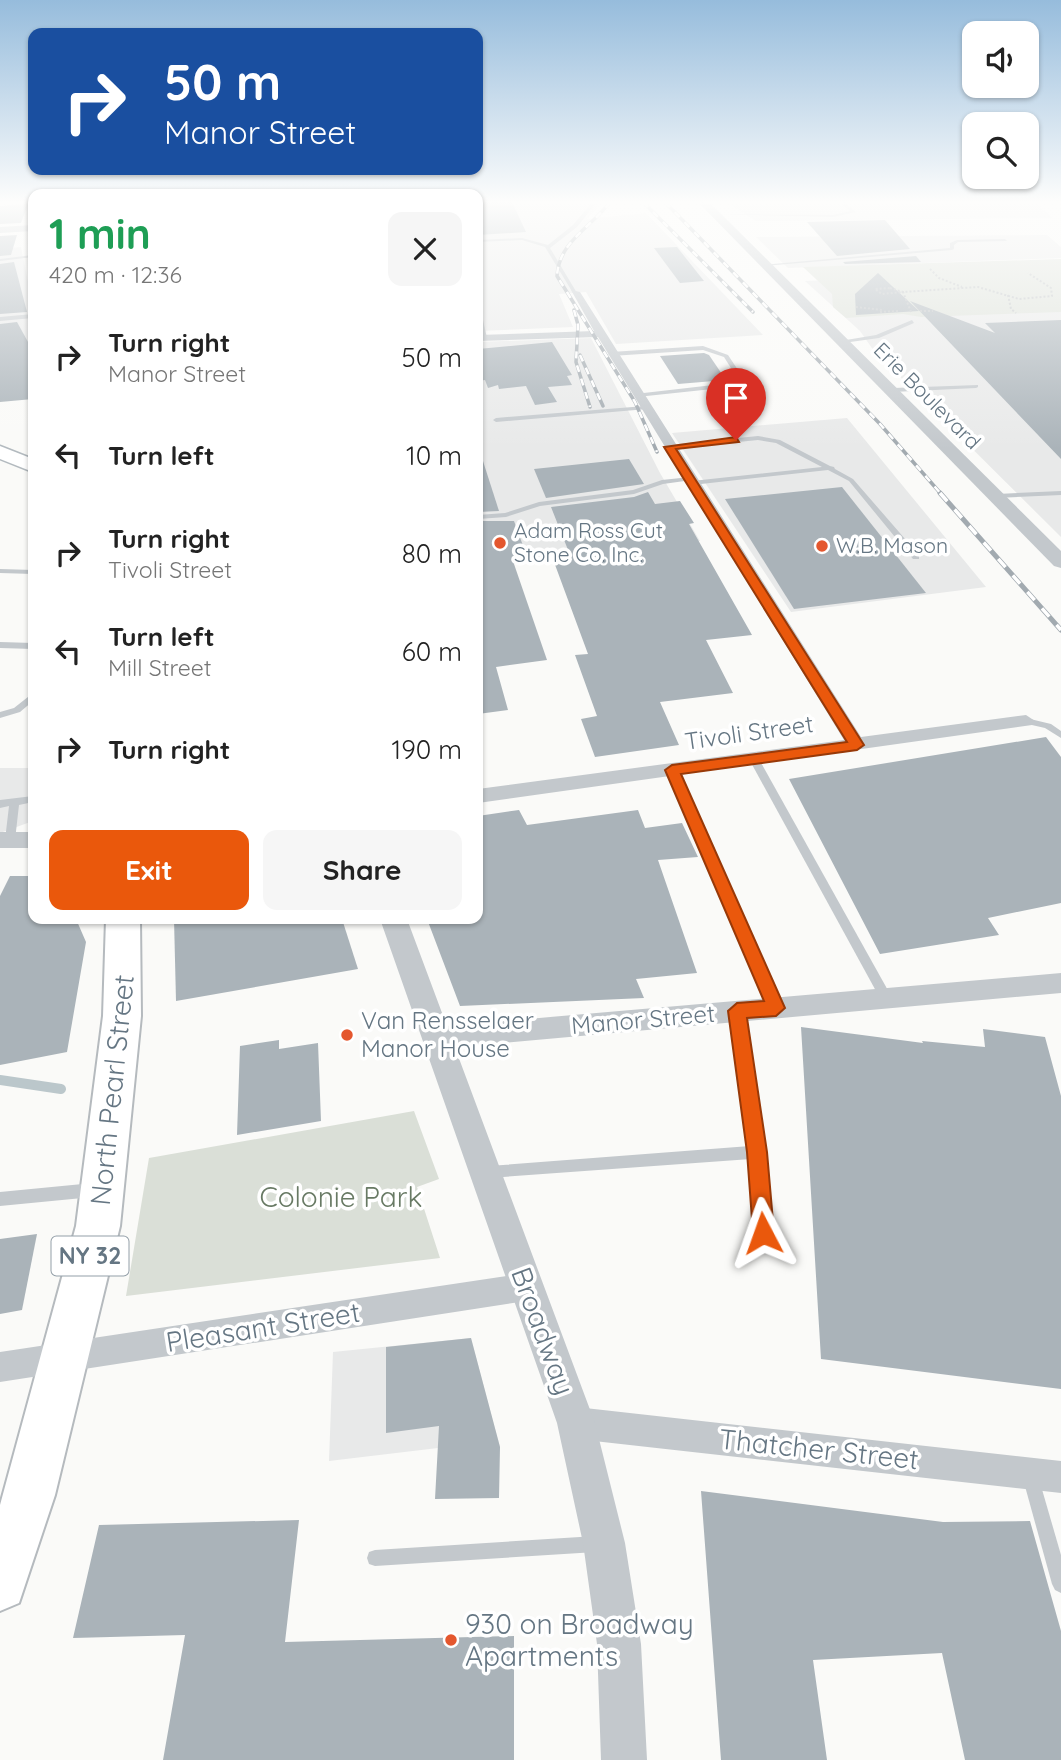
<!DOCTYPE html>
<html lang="en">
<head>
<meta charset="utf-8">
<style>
	body { margin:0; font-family:Quicksand,sans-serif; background:#f6f6f6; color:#222; height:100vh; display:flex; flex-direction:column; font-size:26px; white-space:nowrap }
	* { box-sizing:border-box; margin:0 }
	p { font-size:23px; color:#767676 }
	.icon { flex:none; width:38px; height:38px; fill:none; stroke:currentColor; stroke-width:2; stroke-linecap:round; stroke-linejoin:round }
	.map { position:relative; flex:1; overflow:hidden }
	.drawer { position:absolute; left:28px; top:189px; width:455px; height:735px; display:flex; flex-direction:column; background:#fff; border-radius:14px; box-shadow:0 2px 5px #0004 }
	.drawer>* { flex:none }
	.guide { position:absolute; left:28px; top:28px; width:455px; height:147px; border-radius:14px; box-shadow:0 2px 5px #0004; background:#1a4fa0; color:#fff; overflow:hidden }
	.fabs { position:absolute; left:962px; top:21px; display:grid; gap:14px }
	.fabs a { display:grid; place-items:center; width:77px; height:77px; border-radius:14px; background:#fff; box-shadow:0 2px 5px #0004; font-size:35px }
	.pin { position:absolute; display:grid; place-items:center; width:60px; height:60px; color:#fff; margin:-72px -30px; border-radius:50% 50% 50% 0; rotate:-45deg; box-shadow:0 0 7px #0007 }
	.pin .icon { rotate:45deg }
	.me { position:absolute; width:77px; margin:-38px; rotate:356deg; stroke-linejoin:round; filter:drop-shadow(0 0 5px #0008) }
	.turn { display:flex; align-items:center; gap:24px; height:147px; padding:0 21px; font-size:32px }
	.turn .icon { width:91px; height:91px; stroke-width:2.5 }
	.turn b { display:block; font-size:49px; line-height:60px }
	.round { display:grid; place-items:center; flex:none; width:74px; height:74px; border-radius:14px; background:#f6f6f6 }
	.overview { display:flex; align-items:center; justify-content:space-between; height:119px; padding:0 21px }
	h1 { font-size:42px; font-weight:700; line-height:52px; color:#1e9e55 }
	.cta { display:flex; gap:14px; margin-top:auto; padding:14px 21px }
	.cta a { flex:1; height:80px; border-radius:14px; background:#ea580c; color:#fff; font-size:28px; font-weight:700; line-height:80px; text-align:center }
	.cta a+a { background:#f6f6f6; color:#222 }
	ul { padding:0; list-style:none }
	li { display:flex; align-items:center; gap:21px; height:98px; padding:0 21px }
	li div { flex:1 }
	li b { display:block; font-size:26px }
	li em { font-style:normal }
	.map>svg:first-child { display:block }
</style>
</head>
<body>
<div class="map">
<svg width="1061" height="1760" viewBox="0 0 1061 1760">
	<rect width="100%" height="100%" fill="#fafaf8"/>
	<!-- built -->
	<g fill="#e8e9e9">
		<polygon points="478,202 603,202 587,219 646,213 763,335 616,344 586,292 559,294 573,327 478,331"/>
		<polygon points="726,202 1036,202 1052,218 756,221"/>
		<polygon points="1047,235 1061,247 1061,258 788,268 756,237"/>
		<polygon points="21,247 33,307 33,358 0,360 0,249"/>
		<polygon points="1061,270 1061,537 874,351 860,331 805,281"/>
		<polygon points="591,338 660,473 700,541 478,567 478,342"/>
		<polygon points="847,418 986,587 791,612 672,433"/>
		<polygon points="0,768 33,768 33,821 0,833"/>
		<polygon points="471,1338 500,1447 438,1448 329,1461 333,1352"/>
	</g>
	<!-- green -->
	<g fill="#dadfd7">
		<polygon points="1061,259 1061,312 921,317 903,314 846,318 833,307 832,294 803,267"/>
		<polygon points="414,1111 439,1179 417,1187 440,1258 126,1296 149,1158"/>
	</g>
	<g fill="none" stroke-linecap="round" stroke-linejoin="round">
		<!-- stream -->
		<polyline stroke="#bbc7cb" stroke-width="10" points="0,1080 61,1089"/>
	</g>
	<!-- building -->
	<g fill="#aab3b9">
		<polygon points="478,202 512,202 526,232 478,235"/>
		<polygon points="28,204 21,223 0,224 0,206"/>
		<polygon points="885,220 910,249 837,256 807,222"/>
		<polygon points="17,235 11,255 0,256 0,236"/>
		<polygon points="677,247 704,281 680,283 654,248"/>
		<polygon points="916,256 921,262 845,264 843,262"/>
		<polygon points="14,262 27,312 0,314 0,264"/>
		<polygon points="878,273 919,311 856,315 855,294"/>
		<polygon points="910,301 995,333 985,323 1061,320 1061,459"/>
		<polygon points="17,322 33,351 33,399 0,402 0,324"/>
		<polygon points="552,342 572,375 567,376 572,385 548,387 557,402 535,405 526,386 499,389 498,385 488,388 485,380 478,381 478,349"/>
		<polygon points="704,353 709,355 726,380 678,384 660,356"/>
		<polygon points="478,458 482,458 499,511 478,512"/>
		<polygon points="629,459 644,484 546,498 534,469"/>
		<polygon points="842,487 926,593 794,609 725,499"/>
		<polygon points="648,492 655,504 680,501 694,523 689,524 752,635 706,640 733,693 660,702 679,745 595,757 581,719 597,716 575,655 588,654 554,562 572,560 551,507 634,497"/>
		<polygon points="478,521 514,521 529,562 514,564 547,660 496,667 508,710 478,714"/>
		<polygon points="1046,737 1061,757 1061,903 988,918 999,935 880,954 789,779"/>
		<polygon points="519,810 527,825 638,810 645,828 682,823 698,857 658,860 697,973 636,979 644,998 460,1006 427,919 478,919 478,816"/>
		<polygon points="10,876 33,876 33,919 76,919 86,942 67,1052 0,1065 0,896"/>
		<polygon points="174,919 342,919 358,969 176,1001"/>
		<polygon points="801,1027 923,1043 922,1041 985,1047 983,1029 1045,1037 1061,1096 1061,1389 821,1359"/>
		<polygon points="279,1040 279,1049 318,1043 321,1121 237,1135 240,1046"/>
		<polygon points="37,1234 22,1310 0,1314 0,1239"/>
		<polygon points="471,1338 500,1447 499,1498 435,1499 439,1426 386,1433 386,1347"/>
		<polygon points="701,1491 943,1522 1030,1521 1061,1631 1061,1760 965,1760 942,1653 813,1660 827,1760 721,1760"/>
		<polygon points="299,1520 285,1642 514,1636 514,1760 163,1760 185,1635 73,1638 99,1525"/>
	</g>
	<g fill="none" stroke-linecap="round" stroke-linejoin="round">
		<!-- secondary casing -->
		<g stroke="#b3babf" stroke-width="3">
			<polygon id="secondary" points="0,446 33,459 33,472 0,459"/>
		</g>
		<!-- primary casing -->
		<g stroke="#b5babe" stroke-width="4">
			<polygon id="primary" points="106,919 140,919 141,1016 120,1226 55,1495 19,1603 0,1611 0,1505 76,1226 103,1016"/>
		</g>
		<!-- path -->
		<g stroke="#bbbfc2" stroke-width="2" stroke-dasharray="2 2" stroke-linecap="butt">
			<polyline points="930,269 939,278 962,287"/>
			<polygon points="890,288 903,292 882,294 875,289"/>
			<polyline points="1008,295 1011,309 1016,313"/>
			<polyline points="856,307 882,310"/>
			<polyline points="920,311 933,311"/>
			<polyline points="880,312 900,311"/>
			<polyline points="911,312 903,292 978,287 1019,299 1052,296 1051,288 1028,273"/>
		</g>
		<!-- service -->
		<g fill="#c3c8cc" fill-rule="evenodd">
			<polygon points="592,202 597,202 577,227 550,248 577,293 573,293 545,247 522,240 478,242 478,240 522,238 548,245 573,225"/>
			<polygon points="839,202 844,202 856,212 833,217 712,214 833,215 850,211"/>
			<polygon points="1005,239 1007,241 958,242 954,245 954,249 952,250 764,266 762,265 950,248 950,243 957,240"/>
			<polygon points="33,255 33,257 0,261 0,259"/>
			<polygon points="478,309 481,311 487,338 482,337 478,320"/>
			<polygon points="33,314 33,318 0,321 0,317"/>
			<polygon points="912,320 914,323 879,338 843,343 840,341 876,335"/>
			<polygon points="703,346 728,355 742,376 738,383 722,388 637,397 634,395 635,394 722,384 734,381 736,376 724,357 703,350 611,356 608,354 611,352"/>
			<polygon points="978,385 978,387 976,388 893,392 890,390 893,388"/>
			<polygon points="645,406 648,408 647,409 496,422 493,420 496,418"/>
			<polygon points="758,436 780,440 830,466 834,467 835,469 853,479 919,555 919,559 913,559 849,481 828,470 692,485 689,483 692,481 822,467 776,443 758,440 669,449 666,447 669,445"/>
			<polygon points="690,477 692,478 692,480 663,484 634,494 540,506 506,517 478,519 478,515 505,513 539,502 633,490 662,480"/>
			<polygon points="1061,491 1061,495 997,498 994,496 997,494"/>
			<polygon points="0,569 33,570 33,574 0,573"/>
			<polygon points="0,642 33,643 33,649 0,648"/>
			<polygon points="33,693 33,701 20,712 0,718 0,712 14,708"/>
			<polygon points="1026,718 1051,724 1061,731 1061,738 1045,728 1023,723 1021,721"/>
			<polygon points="754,756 759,759 890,994 892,998 890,1002 886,1003 882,1002 749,759"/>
			<polygon points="672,767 677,770 782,1008 780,1012 776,1013 772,1012 770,1008 667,770"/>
			<polygon points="33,796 33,802 19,805 15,840 10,844 6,843 5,840 9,806 0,808 0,800"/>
			<polygon points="737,1006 741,1007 743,1011 764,1152 770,1233 768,1238 763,1240 758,1238 756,1233 751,1159 489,1178 484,1177 482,1172 484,1167 489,1166 750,1146 731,1011 733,1007"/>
			<polygon points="93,1183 98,1185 100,1190 98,1195 93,1197 0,1206 0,1192"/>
			<polygon points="1031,1471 1037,1473 1039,1479 1061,1555 1061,1593 1055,1590 1052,1584 1023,1479 1025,1473"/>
			<polygon points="596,1536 602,1538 604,1544 602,1550 596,1552 375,1566 369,1564 367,1558 369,1552 375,1550"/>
		</g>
		<!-- minor -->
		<g fill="#c3c8cc" fill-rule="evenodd">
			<polygon points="33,225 33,231 0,233 0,227"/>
			<polygon points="571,290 580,292 861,737 1026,715 1035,721 1032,725 478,803 478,789 844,740 598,337 478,341 478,335 594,331"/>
			<rect x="0" y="832" width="33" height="16"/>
			<polygon points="1061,973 1061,993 434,1049 426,1045 422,1038 426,1031 434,1027"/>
			<polygon points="526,1273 536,1277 540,1287 536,1297 526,1301 0,1382 0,1352"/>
			<polygon points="576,1407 1061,1461 1061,1493 576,1439 565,1434 560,1423 565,1412"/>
		</g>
		<!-- tertiary -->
		<g fill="#c3c8cc" fill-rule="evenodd">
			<polygon points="698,202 709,202 1061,551 1061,568 1054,566"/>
			<polygon points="380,919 407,919 595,1423 625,1543 641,1644 647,1760 601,1760 597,1644 583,1543 557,1423"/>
		</g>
		<!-- secondary -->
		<use href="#secondary" fill="#fff" fill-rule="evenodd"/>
		<!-- primary -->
		<use href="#primary" fill="#fff" fill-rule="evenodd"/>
		<!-- rail-far1 casing -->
		<g stroke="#a2aab0" stroke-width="3.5">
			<g id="rail-far1">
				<path d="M610 202C591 228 559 241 557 276L635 402 657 452"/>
				<polyline points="643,202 753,312"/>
				<polyline points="665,202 880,424 942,495"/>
				<polyline points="574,310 578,325 576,362 590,407"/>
				<polyline points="580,355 603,406"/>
			</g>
		</g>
		<!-- rail casing -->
		<g stroke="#a2aab0" stroke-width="5">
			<polyline id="rail" points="940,493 1061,630"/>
		</g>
		<!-- rail-far1 -->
		<use href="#rail-far1" stroke="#fff" stroke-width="2.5" stroke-dasharray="7" stroke-linecap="butt"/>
		<!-- rail -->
		<use href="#rail" stroke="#fff" stroke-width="3.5" stroke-dasharray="11" stroke-linecap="butt"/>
	</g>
	<!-- sky -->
	<linearGradient id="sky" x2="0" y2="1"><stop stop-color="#96bcdc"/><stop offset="0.45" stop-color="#fdfdfc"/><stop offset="1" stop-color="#fdfdfc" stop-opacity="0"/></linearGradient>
	<rect width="1061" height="449" fill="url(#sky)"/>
	<!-- route -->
	<polygon fill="#ea580c" stroke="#983908" stroke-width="2" points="736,437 739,442 676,449 864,745 857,750 681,774 785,1008 776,1016 747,1018 767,1152 774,1233 771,1240 763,1243 756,1240 753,1233 747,1152 728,1011 737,1003 764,1001 665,770 672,765 847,742 664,447"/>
	<!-- markers -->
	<g fill="#e4572e" stroke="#fff" stroke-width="2.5">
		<circle cx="500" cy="543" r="7"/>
		<circle cx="822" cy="546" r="7"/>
		<circle cx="347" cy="1035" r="7"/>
		<circle cx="451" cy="1640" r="7"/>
	</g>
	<g text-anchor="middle" stroke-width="7" stroke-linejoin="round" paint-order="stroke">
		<!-- far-street labels -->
		<g font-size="21" fill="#657683" stroke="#fff">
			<text transform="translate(927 396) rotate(45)" y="7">Erie Boulevard</text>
		</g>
		<!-- far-poi labels -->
		<g font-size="21" fill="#657683" stroke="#fff" text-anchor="start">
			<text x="514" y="538">Adam Ross Cut<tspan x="514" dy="24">Stone Co. Inc.</tspan></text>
			<text x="836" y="553">W.B. Mason</text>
		</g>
		<!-- shield labels -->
		<rect fill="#fff" stroke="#939fa8" stroke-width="2" x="51.5" y="1236.5" width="77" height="39" rx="5"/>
		<g font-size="23" font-weight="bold" fill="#657683">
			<text x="90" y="1264">NY 32</text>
		</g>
		<!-- street labels -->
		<g font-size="24" fill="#657683" stroke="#fff">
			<text transform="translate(749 733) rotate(-8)" y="8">Tivoli Street</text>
			<text transform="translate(643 1020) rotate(-5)" y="8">Manor Street</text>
		</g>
		<!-- poi labels -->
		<g font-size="24" fill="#657683" stroke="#fff" text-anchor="start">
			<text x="361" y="1029">Van Rensselaer<tspan x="361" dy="28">Manor House</tspan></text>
		</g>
		<!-- near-street labels -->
		<g font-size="28" fill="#657683" stroke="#fff">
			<text transform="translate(112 1090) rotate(-84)" y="10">North Pearl Street</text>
			<text transform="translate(263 1327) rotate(-9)" y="10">Pleasant Street</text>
			<text transform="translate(543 1331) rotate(70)" y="10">Broadway</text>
			<text transform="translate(819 1449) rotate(6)" y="10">Thatcher Street</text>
		</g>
		<!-- near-park labels -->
		<g font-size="28" fill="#687a64" stroke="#fff">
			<text x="341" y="1207">Colonie Park</text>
		</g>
		<!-- near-poi labels -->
		<g font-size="28" fill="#657683" stroke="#fff" text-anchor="start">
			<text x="465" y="1634">930 on Broadway<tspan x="465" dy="32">Apartments</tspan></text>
		</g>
	</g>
</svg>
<div class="fabs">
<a><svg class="icon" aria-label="sound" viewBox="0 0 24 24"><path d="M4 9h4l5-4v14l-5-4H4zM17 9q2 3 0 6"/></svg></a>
<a><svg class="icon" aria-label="search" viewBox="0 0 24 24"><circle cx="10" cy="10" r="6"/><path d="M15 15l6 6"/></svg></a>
</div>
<div class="pin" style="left:736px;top:440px;background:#d93025"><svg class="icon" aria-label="arrive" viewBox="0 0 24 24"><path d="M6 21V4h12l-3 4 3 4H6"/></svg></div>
<svg class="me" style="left:763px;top:1233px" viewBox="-20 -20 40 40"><path d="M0-17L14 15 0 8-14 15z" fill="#ea580c" stroke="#fff" stroke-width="4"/></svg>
<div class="guide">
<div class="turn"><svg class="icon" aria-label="right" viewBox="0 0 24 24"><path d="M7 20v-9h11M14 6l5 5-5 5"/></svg><div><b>50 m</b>Manor Street</div></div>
</div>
<section class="drawer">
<div class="overview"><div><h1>1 min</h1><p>420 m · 12:36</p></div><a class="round"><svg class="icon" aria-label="close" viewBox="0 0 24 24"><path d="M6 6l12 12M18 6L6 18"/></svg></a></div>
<ul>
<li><svg class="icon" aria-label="right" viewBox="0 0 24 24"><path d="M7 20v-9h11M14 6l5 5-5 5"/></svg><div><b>Turn right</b><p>Manor Street</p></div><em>50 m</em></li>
<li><svg class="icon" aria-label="left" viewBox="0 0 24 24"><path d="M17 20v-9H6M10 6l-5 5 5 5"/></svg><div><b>Turn left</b></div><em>10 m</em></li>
<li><svg class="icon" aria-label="right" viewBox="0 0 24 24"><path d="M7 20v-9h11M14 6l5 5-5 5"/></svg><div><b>Turn right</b><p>Tivoli Street</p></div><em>80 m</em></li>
<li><svg class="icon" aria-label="left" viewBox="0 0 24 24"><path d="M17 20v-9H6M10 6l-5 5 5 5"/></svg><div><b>Turn left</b><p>Mill Street</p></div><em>60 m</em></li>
<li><svg class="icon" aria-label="right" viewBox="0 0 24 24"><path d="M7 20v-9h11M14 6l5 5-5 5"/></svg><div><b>Turn right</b></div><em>190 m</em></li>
</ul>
<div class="cta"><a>Exit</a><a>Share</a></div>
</section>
</div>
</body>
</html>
